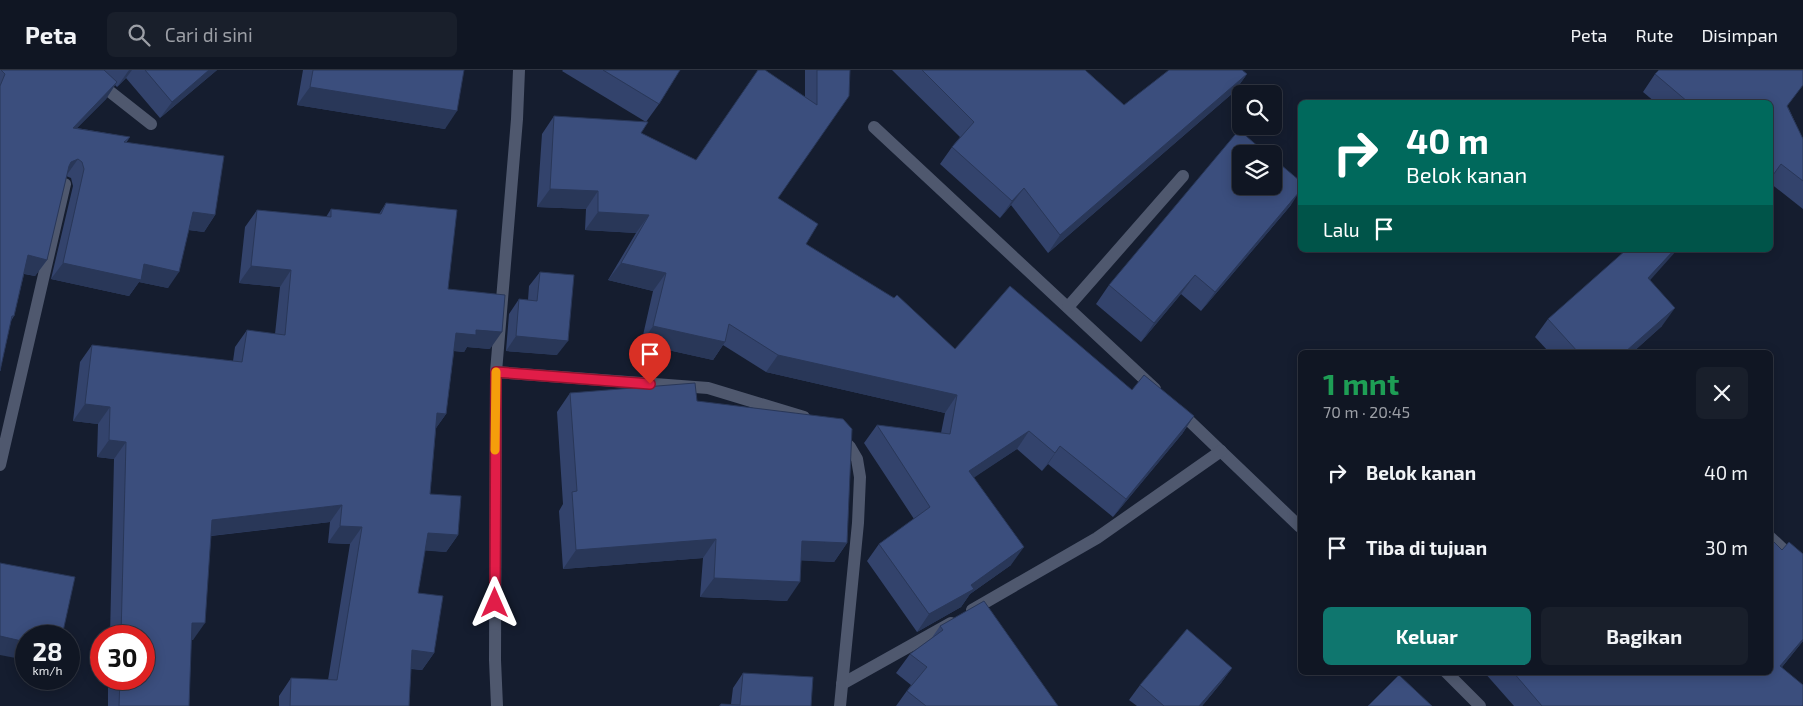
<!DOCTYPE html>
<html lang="id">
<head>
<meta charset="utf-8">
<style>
	body { margin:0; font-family:"Exo 2",sans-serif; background:#191f2b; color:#f1f3f6; height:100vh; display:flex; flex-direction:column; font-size:19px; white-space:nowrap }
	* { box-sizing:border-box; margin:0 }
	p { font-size:16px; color:#9c9fa6 }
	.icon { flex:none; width:28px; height:28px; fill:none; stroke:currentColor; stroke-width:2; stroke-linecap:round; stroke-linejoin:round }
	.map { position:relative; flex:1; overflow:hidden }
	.drawer { position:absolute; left:1298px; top:280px; width:475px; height:325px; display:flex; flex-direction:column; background:#101623; border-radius:8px; box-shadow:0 2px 12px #0003,0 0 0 1px #303541 }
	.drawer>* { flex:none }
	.hud { position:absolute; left:1298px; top:30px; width:475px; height:152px; border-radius:8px; box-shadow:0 2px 12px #0003,0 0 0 1px #303541; background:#00695c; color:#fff; overflow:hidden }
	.buttons { position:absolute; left:1232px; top:15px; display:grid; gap:10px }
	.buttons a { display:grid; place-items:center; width:50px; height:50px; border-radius:8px; background:#101623; box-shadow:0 2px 12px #0003,0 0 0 1px #303541; font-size:25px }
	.speed { position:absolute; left:15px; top:555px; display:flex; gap:10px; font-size:25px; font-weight:700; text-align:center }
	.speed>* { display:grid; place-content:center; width:65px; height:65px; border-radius:50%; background:#101623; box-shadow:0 2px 12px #0003,0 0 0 1px #303541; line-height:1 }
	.speed small { font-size:12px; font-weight:400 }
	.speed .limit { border:8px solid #d22; background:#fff; color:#111 }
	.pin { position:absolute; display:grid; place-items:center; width:42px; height:42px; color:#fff; margin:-51px -21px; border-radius:50% 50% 50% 0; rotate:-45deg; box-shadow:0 0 5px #0007 }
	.pin .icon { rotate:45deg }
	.me { position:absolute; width:55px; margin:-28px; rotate:0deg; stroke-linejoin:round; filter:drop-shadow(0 0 4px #0008) }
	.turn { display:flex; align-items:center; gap:18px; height:105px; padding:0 25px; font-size:22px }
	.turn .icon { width:65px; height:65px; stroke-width:2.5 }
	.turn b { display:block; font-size:35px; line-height:42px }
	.then { display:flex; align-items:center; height:48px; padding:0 25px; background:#0003; gap:10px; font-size:19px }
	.round { display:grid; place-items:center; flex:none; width:52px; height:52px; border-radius:8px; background:#191f2b }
	.head { display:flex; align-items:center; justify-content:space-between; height:85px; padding:0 25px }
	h1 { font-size:30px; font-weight:700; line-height:38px; color:#1e9e55 }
	.cta { display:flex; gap:10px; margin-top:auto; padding:10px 25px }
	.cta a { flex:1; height:58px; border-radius:8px; background:#0f766e; color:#fff; font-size:20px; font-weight:700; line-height:58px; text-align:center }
	.cta a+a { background:#191f2b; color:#f1f3f6 }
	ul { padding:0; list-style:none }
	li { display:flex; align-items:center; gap:15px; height:75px; padding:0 25px }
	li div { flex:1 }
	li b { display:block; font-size:19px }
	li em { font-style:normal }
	header { display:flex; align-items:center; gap:30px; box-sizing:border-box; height:70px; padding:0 25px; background:#101623; border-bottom:1px solid #303541 }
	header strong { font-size:24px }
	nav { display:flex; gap:28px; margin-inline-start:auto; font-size:18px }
	.search { width:350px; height:45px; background:#191f2b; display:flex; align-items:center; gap:12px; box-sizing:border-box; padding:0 18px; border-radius:8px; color:#9c9fa6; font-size:19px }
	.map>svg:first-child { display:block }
</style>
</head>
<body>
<header>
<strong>Peta</strong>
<div class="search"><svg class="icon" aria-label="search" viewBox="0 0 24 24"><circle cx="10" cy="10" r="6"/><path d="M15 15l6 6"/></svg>Cari di sini</div>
<nav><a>Peta</a><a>Rute</a><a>Disimpan</a></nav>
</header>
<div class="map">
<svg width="1803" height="636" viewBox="0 0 1803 636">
	<rect width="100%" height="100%" fill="#151d2f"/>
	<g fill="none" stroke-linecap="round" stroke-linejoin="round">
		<!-- street -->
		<g stroke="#4f586e" stroke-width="12">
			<polyline points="86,0 104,17 151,54"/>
			<polyline points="874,57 1155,319"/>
			<polyline points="1068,237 1183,106"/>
			<polyline points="496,302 708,318 804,347"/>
			<polyline points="1179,341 1300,457"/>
			<polyline points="0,395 65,114"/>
			<polyline points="1770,467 1803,498"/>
			<polyline points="972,540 1097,468 1221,381"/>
			<polyline points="1446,602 1480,636"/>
			<polyline points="842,614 951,553"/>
			<polyline points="497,636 495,590 496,302 517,49 519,0"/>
			<polyline points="840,636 858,453 860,407 857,389 850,377 841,368"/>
		</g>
	</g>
	<!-- wall -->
	<g fill="#33436c">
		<polygon points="0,0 217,0 160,48 126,8 117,17 115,15 106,29 77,58 130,67 126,73 215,145 204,162 189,160 168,218 139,212 129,226 51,209 73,116 71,108 66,106 47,190 35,206 24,204 14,246 11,251 0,301"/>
		<polygon points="303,0 464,0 445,59 297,35"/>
		<polygon points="563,0 680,0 659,34 646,52 562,1"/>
		<polygon points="805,0 850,0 778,128 806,174 955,279 1132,320 1194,346 1182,364 1113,447 1048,394 1042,401 1017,379 974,407 1011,495 970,524 961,537 917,562 867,491 879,474 914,449 864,373 877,355 941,363 945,343 766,302 723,275 713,290 641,274 653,221 608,210 636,163 585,160 586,139 537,137 542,64 554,46 641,63 696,90 805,27"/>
		<polygon points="892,0 1085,0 1124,35 1247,4 1234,22 1048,183 1011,135 1000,148 940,94 952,77 960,67"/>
		<polygon points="1655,4 1788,37 1803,69 1803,139 1770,113 1770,32 1655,32 1643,22"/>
		<polygon points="386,133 448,219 490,279 467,277 464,282 454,281 446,344 436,358 430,424 458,465 446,482 425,480 418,523 434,583 422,600 411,599 409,636 279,636 279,626 291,608 328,610 350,474 328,473 330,452 211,466 193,570 191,570 189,636 108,636 108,609 144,609 144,566 110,566 114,389 97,387 98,354 73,351 80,292 92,275 233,291 235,277 247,260 275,264 280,217 239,213 245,157 257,140 326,147 331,139 379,144"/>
		<polygon points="1291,135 1201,241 1181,224 1141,272 1096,234 1109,215"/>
		<polygon points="540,202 557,285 506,281 509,244 519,229 528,230 529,216"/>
		<polygon points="1650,210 1662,256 1633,282 1549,282 1535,267 1548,249"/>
		<polygon points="570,323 697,331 847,473 834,492 801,490 787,531 700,527 703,488 563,499 559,441 563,434 557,342"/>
		<polygon points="1782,480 1803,571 1782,597 1803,636 1514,636 1484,602 1770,602"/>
		<polygon points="940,556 1058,636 896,636 911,615 896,603 910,584 931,569"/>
		<polygon points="1232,598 1221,613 1202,636 1137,636 1129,630 1140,615"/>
		<polygon points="743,603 811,636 719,636 721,634 731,634 733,618"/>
	</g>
	<!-- shaded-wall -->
	<g fill="#293758">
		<polygon points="129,0 132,0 126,8 117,17"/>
		<polygon points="209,0 217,0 160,48 172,32"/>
		<polygon points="1247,4 1234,22 1048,183 1060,165"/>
		<polygon points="117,12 106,29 61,74 73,58"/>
		<polygon points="310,17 457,41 445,59 297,35"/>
		<polygon points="78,89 66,106 59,108 71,92"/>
		<polygon points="1024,118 1011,135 1000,148 1012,131"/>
		<polygon points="550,119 598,121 586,139 537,137"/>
		<polygon points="1300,121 1291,135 1201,241 1215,222"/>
		<polygon points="193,142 215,145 204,162 181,159"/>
		<polygon points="598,142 649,145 636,163 585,160"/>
		<polygon points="1674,180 1677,180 1636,226 1648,208"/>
		<polygon points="28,185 47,190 35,206 17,202"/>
		<polygon points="63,193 144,194 179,202 168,218 139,212 129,226 51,209"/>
		<polygon points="621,193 666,203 653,221 608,210"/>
		<polygon points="251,196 291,200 280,217 239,213"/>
		<polygon points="1195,205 1181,224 1141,272 1154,253"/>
		<polygon points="1675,238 1662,256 1633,282 1625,282"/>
		<polygon points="653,256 725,272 713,290 641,274"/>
		<polygon points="476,260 502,262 490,279 467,277 464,282 444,280 456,263"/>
		<polygon points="516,266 568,271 557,285 506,281"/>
		<polygon points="778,285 957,325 945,343 766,302"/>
		<polygon points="85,334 110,337 98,354 73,351"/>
		<polygon points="437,343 446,344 434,361"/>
		<polygon points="1194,346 1182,364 1113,447 1126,429"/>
		<polygon points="1029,361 1017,379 957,419 969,401"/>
		<polygon points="109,370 126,372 114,389 97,387"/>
		<polygon points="1060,376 1048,394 1042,401 1055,383"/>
		<polygon points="342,435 330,452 200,467 212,450"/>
		<polygon points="340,456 362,457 350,474 328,473"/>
		<polygon points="428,463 458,465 446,482 416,480"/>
		<polygon points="716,469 703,488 563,499 576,480"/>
		<polygon points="802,471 847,473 834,492 789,490"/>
		<polygon points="1024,477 1011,495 970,524 961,537 917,562 929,544"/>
		<polygon points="714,508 800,512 787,531 700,527"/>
		<polygon points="192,553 205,553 193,570 180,570"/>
		<polygon points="0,566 26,572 26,590 0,585"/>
		<polygon points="1803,569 1803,571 1768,614 1780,596"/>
		<polygon points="412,580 434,583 422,600 400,597"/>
		<polygon points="1232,598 1221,613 1202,636 1199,636"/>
	</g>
	<!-- building -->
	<g fill="#3b4e7d" stroke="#293758">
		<polygon points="1,0 104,0 117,12 73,58 130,67 124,72 224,86 215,145 193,142 179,202 144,194 141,210 63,193 84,99 82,92 78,89 71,92 69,96 47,190 28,185 14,246 12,246 0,301 0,16 5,4"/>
		<polygon points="145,0 209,0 172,32"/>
		<polygon points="313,0 464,0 457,41 310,17"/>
		<polygon points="603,0 680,0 659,34"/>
		<polygon points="758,0 765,0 817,35 817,0 850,0 849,26 778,128 818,154 806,174 894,228 897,225 955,279 1010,216 1132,320 1144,305 1194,346 1126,429 1060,376 1055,383 1029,361 969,401 1024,477 971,515 974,519 929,544 879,474 930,437 877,355 950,364 957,325 778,285 729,254 725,272 653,256 666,203 621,193 649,145 598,142 598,121 550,119 554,46 648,52 641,63 696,90"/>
		<polygon points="922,0 1085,0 1124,35 1169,0 1242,0 1247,4 1060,165 1024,118 1012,131 952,77 974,52"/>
		<polygon points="1659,0 1803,0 1803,15 1787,36 1803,69 1803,111 1781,94 1773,105 1770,102 1770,32 1688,32 1655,4"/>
		<polygon points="1239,60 1267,84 1241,84 1241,116 1274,116 1274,89 1300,111 1300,121 1215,222 1195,205 1154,253 1109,215"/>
		<polygon points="386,133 457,140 448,219 505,225 502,262 476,260 476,265 456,263 446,344 437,343 430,424 461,426 458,465 428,463 418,523 443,526 434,583 412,580 409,636 290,636 291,608 337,610 362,457 340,456 342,435 212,450 205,553 192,553 189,636 119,636 120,609 144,609 144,566 121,566 126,372 109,370 110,337 85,334 92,275 242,292 247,260 285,265 291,200 251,196 257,140 331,147 331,139 381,144"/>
		<polygon points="1626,180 1674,180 1648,208 1675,238 1625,282 1578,282 1548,249"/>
		<polygon points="540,202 574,205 568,271 516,266 519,229 537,231"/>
		<polygon points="695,313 697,331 843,349 852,359 847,473 802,471 800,512 714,508 716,469 576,480 572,422 577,421 570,323"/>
		<polygon points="1770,468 1782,480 1789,472 1803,484 1803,569 1780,596 1803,615 1803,636 1542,636 1513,602 1770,602"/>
		<polygon points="0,493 75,507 62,566 26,566 26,572 0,566"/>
		<polygon points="984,531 1058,636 926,636 907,621 927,597 910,584 943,560 940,556"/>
		<polygon points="1187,559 1232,598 1199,636 1164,636 1140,615"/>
		<polygon points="743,603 813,607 811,636 720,636 721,634 740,635"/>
		<polygon points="1399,605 1432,636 1368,636"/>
	</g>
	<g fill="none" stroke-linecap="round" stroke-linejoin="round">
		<!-- route casing -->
		<g stroke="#92132f" stroke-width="12">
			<polyline id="route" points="495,533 496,302 650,314"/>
		</g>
		<!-- route -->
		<use href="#route" stroke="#e11d48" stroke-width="9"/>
		<!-- slow -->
		<polyline stroke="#f59e0b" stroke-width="9" points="495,380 496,302"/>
	</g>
</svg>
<div class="buttons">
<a><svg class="icon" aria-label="search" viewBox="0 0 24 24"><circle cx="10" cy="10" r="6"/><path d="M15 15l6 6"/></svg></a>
<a><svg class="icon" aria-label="layers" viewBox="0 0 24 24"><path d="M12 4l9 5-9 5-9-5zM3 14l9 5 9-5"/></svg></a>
</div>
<div class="speed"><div>28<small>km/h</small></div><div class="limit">30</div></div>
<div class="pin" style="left:650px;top:314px;background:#d93025"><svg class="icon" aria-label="arrive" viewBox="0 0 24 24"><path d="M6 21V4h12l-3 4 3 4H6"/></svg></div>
<svg class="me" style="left:495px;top:533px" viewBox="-20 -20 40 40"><path d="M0-17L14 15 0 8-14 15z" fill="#e11d48" stroke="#fff" stroke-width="4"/></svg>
<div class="hud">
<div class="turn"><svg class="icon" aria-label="right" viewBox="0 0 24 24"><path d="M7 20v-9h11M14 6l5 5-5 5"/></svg><div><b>40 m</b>Belok kanan</div></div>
<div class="then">Lalu<svg class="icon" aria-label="arrive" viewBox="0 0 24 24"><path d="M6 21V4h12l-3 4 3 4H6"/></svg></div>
</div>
<section class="drawer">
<div class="head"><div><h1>1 mnt</h1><p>70 m · 20:45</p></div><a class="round"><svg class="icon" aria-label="close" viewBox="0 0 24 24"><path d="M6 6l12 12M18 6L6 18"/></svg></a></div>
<ul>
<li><svg class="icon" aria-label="right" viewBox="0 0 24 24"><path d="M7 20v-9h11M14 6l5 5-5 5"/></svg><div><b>Belok kanan</b></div><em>40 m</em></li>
<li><svg class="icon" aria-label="arrive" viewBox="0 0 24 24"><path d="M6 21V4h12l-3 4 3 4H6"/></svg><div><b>Tiba di tujuan</b></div><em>30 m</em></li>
</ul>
<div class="cta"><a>Keluar</a><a>Bagikan</a></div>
</section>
</div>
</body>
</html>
